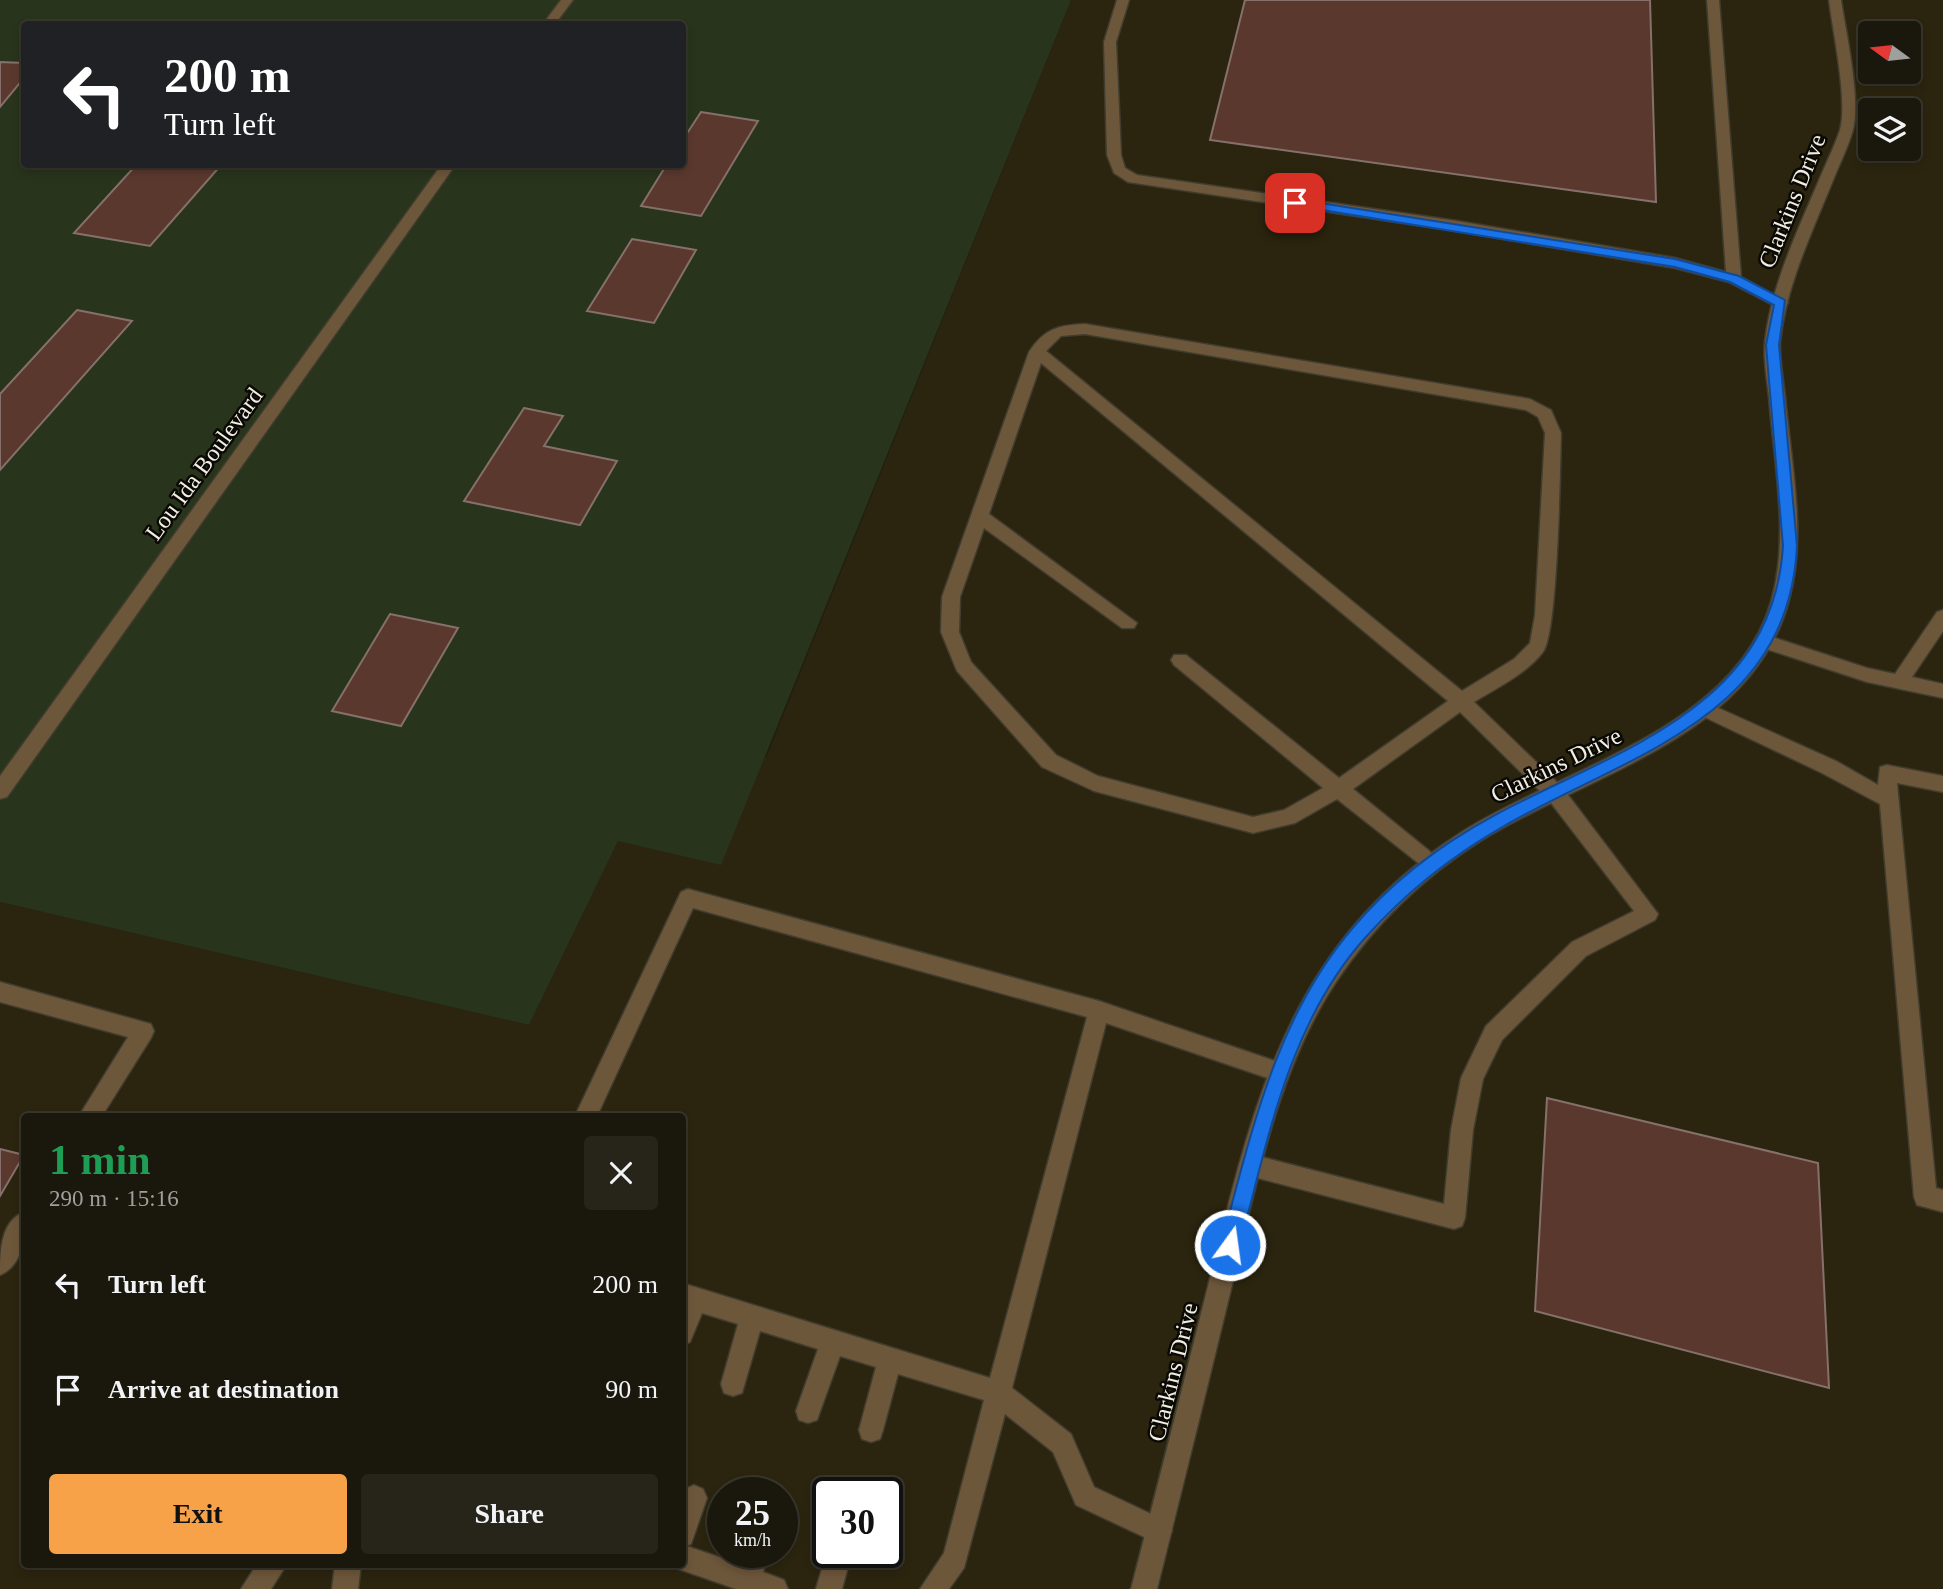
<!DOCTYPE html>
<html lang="en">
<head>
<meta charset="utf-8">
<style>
	body { margin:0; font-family:Georgia,serif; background:#27241a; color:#f1f3f6; height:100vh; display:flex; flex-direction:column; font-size:26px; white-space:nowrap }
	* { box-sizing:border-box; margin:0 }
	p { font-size:23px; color:#9f9f9d }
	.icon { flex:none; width:38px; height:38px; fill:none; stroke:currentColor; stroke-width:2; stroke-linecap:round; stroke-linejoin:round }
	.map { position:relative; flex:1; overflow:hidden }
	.panel { position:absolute; left:21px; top:1113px; width:665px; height:455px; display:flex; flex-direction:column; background:#1a170c; border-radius:7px; box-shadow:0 4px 10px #0003,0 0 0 2px #38362d }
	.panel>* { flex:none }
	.hud { position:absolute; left:21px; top:21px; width:665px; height:147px; border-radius:7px; box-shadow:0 4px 10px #0003,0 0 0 2px #38362d; background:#202124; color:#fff; overflow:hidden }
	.needle { width:46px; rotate:285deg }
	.tools { position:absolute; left:1858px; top:21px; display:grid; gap:14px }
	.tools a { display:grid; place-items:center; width:63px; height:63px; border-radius:7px; background:#1a170c; box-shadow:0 4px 10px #0003,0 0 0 2px #38362d; font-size:35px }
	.speed { position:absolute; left:707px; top:1477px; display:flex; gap:14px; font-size:35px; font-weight:700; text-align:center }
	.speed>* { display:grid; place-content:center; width:91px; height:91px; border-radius:50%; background:#1a170c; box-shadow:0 4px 10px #0003,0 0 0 2px #38362d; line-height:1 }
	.speed small { font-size:18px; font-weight:400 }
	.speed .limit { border:4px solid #111; border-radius:10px; background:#fff; color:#111 }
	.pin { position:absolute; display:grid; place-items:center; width:60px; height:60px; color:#fff; margin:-30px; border-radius:14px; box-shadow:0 4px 10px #0006 }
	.me { position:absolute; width:77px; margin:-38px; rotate:14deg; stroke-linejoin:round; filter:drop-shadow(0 0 5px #0008) }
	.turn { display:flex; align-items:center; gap:24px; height:147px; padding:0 28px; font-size:32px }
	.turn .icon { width:91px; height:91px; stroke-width:2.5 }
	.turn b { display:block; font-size:49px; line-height:60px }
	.round { display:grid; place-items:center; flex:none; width:74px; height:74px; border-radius:7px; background:#27241a }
	.head { display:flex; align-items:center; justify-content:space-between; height:119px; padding:0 28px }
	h1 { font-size:42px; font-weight:700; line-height:52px; color:#1e9e55 }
	.button { display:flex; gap:14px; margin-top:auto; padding:14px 28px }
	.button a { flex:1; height:80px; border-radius:7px; background:#f7a149; color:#111; font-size:28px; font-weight:700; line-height:80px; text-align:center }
	.button a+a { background:#27241a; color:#f1f3f6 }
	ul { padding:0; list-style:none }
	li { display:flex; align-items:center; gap:21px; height:105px; padding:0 28px }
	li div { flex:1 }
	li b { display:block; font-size:26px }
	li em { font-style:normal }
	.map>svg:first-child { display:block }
</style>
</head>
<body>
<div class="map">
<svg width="1943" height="1589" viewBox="0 0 1943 1589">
	<rect width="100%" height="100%" fill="#231f10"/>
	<!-- built -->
	<path fill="#2b250f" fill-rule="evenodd" d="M1071 0H1943V1589H0V902L529 1025 618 841 767 756ZM1871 33H1909V72H1871ZM1871 110H1909V149H1871ZM24 1116H682V1564H24ZM723 1493H782V1552H723ZM828 1493H887V1552H828Z"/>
	<!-- green -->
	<path fill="#28341c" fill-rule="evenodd" d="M0 0H1071L721 865 618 841 529 1025 0 902ZM24 24H682V164H24Z"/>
	<!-- building -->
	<g fill="#5a382e" stroke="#85706b" stroke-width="2">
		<polygon points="1245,0 1650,0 1656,202 1210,140"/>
		<polygon points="0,62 24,63 24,78 0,107"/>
		<polygon points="701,112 758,121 701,216 641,206 667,164 682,164 682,141"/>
		<polygon points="137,164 222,164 150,246 74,233"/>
		<polygon points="632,239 696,250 654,323 587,311"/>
		<polygon points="77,310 132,321 0,470 0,394"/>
		<polygon points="524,408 563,416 544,446 617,461 580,525 464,501"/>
		<polygon points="390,614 458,628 401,726 332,711"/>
		<polygon points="1547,1098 1818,1163 1829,1388 1535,1311"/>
		<polygon points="0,1149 24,1155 0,1196"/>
	</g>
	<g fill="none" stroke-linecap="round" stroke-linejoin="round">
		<!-- service casing -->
		<g stroke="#403c2e" stroke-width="3">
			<g id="service">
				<polygon points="1117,0 1129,0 1116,42 1121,155 1125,168 1137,175 1457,221 1675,258 1726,272 1707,0 1719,0 1741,277 1788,303 1780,308 1775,306 1729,282 1675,268 1457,231 1128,182 1114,173 1107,155 1104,42"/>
				<path d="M1085 324 1530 399 1551 410 1561 433C1560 467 1558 633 1543 652 1526 674 1498 687 1474 702L1562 787 1658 914 1655 920 1586 956 1502 1040 1483 1079 1473 1130 1465 1218 1462 1226 1454 1229 1250 1176 1242 1173 1239 1165 1242 1157 1250 1154 1444 1204 1451 1130 1461 1078 1486 1026 1572 942 1634 911 1548 799 1460 712 1353 789 1438 858 1441 864 1438 870 1431 873 1337 799 1295 823 1253 833 1094 791 1042 767 957 671 941 632 942 597 1029 352C1044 329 1058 325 1085 324ZM1085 334 1526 410 1538 417 1545 433 1535 615 1530 643 1514 659 1462 691 1046 351 1061 336ZM1041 363 1448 701 1339 778 1186 655H1174L1171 660 1174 665 1323 788 1284 810 1253 817 1098 776 1056 755 971 662 959 632 960 597 984 528 1122 628H1134L1137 623 989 514Z"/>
				<polygon points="1943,610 1943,631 1912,677 1943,684 1943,698 1867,682 1757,646 1754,641 1763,634 1867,668 1895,674 1937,612"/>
				<polygon points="1705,702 1836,761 1878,785 1880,767 1887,765 1943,776 1943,792 1897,783 1936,1188 1943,1190 1943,1212 1917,1205 1914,1197 1880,804 1822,773 1698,714 1696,709 1698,704"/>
				<polygon points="688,889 1099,1001 1287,1065 1290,1072 1287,1079 1279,1082 1106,1023 1012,1388 1071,1434 1094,1487 1168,1522 1172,1531 1168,1540 1159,1544 1076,1505 1053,1452 1005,1414 964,1568 949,1589 920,1589 944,1553 984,1400 898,1374 883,1430 880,1439 871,1442 862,1439 859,1430 876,1367 840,1356 817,1420 808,1423 799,1420 796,1411 818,1349 760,1331 742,1393 733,1396 724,1393 721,1384 738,1324 702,1313 690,1342 682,1346 682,1283 990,1378 1087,1017 693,908 597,1116 575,1116 681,892"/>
				<polygon points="0,982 151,1024 154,1031 151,1038 102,1116 79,1116 128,1037 0,1002"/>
				<path d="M24 1212C26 1233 24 1265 0 1275 0 1252 0 1222 24 1212Z"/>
				<polygon points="694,1485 703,1489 707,1498 691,1544 686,1546 740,1564 744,1552 770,1552 763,1572 784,1580 788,1589 736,1589 673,1567 672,1564 682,1564 682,1495 685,1489"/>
				<polygon points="828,1548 828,1552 852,1552 842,1589 816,1589"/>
				<polygon points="257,1564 287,1564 271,1589 241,1589"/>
				<polygon points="335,1564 361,1564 358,1589 332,1589"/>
			</g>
		</g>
		<!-- minor casing -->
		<g stroke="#403c2e" stroke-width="3">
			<g id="minor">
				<polygon points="561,0 573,0 555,24 543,24"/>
				<path d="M1829 0H1841C1846 33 1861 99 1853 130 1849 144 1842 159 1836 173 1814 228 1787 282 1780 341 1779 359 1783 378 1785 396 1791 463 1807 535 1789 600 1753 738 1588 774 1482 840 1423 877 1375 924 1336 982 1278 1069 1257 1180 1233 1281 1208 1384 1183 1486 1157 1589H1131C1157 1489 1182 1389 1207 1290 1234 1182 1258 1068 1319 973 1356 915 1406 867 1465 830 1564 768 1735 728 1771 602 1790 536 1774 464 1769 397 1767 379 1763 359 1765 341 1772 282 1799 228 1822 173 1828 159 1835 145 1840 130 1848 100 1833 33 1829 0Z"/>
				<polygon points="442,164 456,164 7,797 0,799 0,776"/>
			</g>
		</g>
		<!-- service -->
		<use href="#service" fill="#6d573b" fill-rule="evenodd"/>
		<!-- minor -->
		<use href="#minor" fill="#6d573b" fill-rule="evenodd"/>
	</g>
	<!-- route -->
	<path fill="#1a73e8" stroke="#114b97" stroke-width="2" d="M1295 199 1675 259 1739 276 1785 300 1779 345 1797 546C1788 719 1629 754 1504 826 1451 856 1405 893 1365 938 1289 1023 1268 1139 1240 1245L1237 1252 1230 1255 1223 1252 1221 1245C1251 1134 1275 1020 1351 930 1390 883 1441 844 1495 815 1616 750 1773 709 1783 546L1766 345 1774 305 1730 282 1675 267 1291 205 1289 203Z"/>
	<g text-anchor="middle" stroke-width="5" stroke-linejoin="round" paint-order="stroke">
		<!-- street labels -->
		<g font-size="24" fill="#f1eee5" stroke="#0b0904">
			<text transform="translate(1792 201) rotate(-68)" y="8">Clarkins Drive</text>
			<text transform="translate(204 464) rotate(-54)" y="8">Lou Ida Boulevard</text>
			<text transform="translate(1556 765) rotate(-26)" y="8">Clarkins Drive</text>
			<text transform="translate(1173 1372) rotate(-76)" y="8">Clarkins Drive</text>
		</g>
	</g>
</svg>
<div class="tools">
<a><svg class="needle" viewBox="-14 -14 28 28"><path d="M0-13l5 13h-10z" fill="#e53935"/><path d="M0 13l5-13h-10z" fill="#9f9f9d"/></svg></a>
<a><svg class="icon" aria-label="layers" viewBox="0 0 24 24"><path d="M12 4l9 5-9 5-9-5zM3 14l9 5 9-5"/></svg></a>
</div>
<div class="speed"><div>25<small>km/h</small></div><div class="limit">30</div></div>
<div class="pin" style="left:1295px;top:203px;background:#d93025"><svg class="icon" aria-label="arrive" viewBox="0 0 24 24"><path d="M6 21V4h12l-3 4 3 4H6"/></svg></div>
<svg class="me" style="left:1230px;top:1245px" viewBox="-20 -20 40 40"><circle r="17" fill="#1a73e8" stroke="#fff" stroke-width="3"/><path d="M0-11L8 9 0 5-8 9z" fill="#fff"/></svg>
<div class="hud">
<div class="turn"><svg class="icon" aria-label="left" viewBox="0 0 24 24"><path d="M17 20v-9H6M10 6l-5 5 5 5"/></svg><div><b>200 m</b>Turn left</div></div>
</div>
<section class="panel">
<div class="head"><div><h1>1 min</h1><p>290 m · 15:16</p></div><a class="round"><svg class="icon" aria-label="close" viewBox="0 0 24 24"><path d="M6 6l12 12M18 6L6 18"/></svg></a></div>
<ul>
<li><svg class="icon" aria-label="left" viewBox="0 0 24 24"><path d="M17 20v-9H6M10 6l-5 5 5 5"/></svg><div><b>Turn left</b></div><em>200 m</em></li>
<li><svg class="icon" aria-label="arrive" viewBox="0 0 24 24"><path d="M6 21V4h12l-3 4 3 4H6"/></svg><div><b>Arrive at destination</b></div><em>90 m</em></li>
</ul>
<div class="button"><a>Exit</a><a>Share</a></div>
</section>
</div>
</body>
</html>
